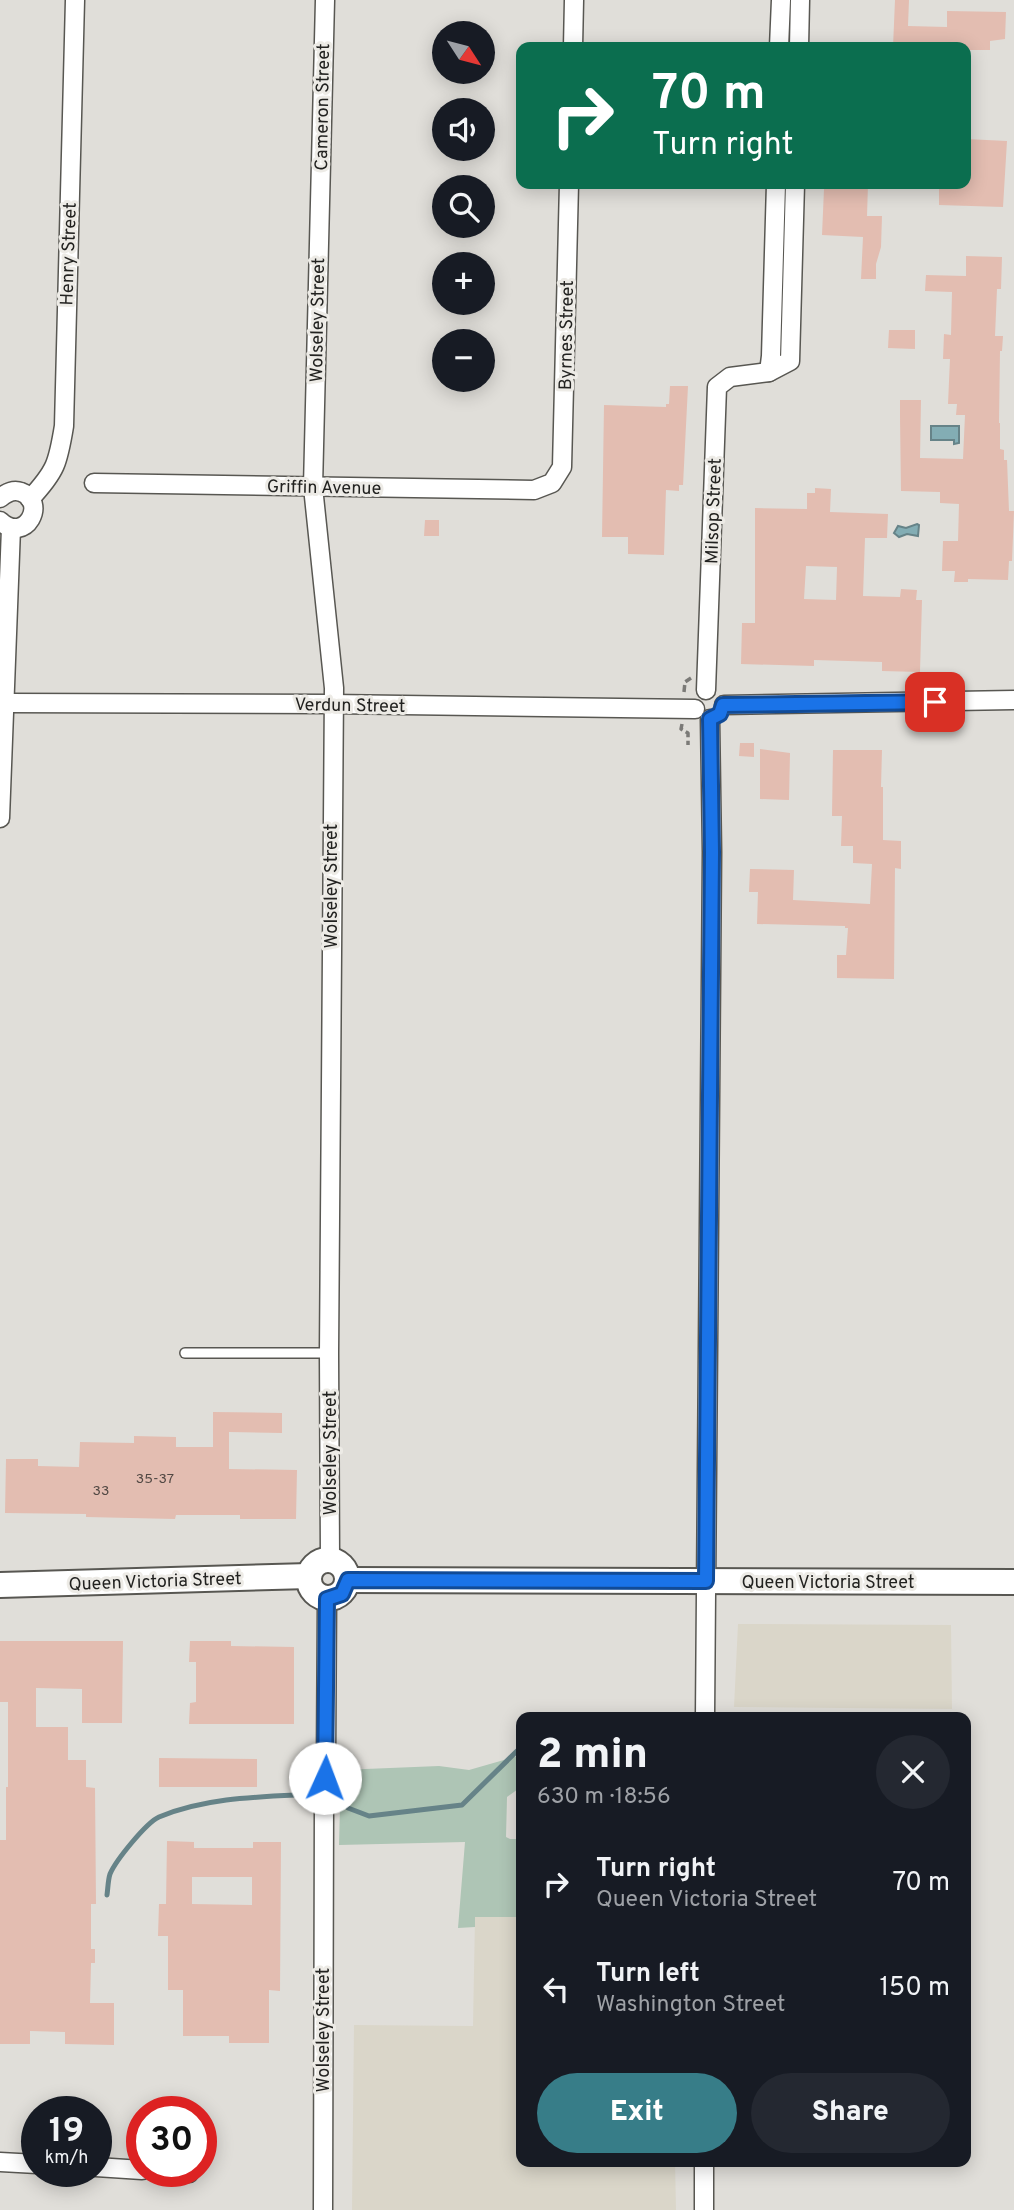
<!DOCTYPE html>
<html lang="en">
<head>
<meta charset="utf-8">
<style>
	body { margin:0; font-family:Overpass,sans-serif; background:#242831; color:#f1f3f6; height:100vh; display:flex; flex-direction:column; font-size:26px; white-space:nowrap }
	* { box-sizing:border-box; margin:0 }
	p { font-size:23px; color:#9ea1a6 }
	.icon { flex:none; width:38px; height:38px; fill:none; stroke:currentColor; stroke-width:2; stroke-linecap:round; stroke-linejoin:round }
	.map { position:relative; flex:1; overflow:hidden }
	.drawer { position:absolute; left:516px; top:1712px; width:455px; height:455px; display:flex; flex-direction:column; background:#171b24; border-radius:14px; box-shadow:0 4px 18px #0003 }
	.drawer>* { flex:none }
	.hud { position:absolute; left:516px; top:42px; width:455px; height:147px; border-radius:14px; box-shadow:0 4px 18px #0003; background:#0b6e4f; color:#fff; overflow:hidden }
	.needle { width:46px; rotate:126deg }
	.buttons { position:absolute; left:432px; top:21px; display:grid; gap:14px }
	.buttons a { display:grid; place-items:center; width:63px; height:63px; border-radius:50%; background:#171b24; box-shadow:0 4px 18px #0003; font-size:35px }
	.speed { position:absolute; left:21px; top:2096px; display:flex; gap:14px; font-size:35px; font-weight:700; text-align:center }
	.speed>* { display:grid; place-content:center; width:91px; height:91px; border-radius:50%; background:#171b24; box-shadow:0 4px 18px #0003; line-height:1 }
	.speed small { font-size:18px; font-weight:400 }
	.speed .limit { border:10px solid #d22; background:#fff; color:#111 }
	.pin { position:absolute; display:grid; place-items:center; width:60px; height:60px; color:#fff; margin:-30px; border-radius:14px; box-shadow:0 4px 10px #0006 }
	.me { position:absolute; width:77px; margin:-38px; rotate:2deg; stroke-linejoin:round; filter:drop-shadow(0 0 5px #0008) }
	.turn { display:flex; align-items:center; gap:24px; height:147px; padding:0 21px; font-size:32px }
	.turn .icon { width:91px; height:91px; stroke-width:2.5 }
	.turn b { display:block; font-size:49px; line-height:60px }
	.round { display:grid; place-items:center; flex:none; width:74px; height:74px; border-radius:37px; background:#242831 }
	.headline { display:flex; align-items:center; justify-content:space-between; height:119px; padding:0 21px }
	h1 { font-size:42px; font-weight:800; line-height:52px }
	.action { display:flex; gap:14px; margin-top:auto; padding:14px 21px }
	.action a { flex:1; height:80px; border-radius:42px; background:#377d88; color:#fff; font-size:28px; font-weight:800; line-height:80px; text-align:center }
	.action a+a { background:#242831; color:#f1f3f6 }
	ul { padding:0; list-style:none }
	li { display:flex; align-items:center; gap:21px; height:105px; padding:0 21px }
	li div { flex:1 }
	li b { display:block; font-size:26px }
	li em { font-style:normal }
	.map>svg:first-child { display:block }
</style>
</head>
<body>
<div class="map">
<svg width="1014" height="2210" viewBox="0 0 1014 2210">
	<rect width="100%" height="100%" fill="#e0ded9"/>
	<!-- built -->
	<g fill="#dad6c9">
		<polygon points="738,1624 951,1625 952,1709 734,1707"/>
		<polygon points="475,1917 521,1917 522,2161 675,2161 676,2210 352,2210 354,2025 473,2026"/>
	</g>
	<!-- green -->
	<polygon fill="#aec5b5" points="518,1756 521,1764 521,1787 507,1797 506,1837 510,1839 521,1839 521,1917 475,1917 475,1927 458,1928 465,1842 339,1845 341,1770 439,1766 469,1770"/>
	<!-- water -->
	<g fill="#83adb4" stroke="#668388" stroke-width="2">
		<polygon points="931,426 959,426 959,443 954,444 954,440 931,440"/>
		<polygon points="917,524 919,525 918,536 907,534 899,537 894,533 898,526 906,528"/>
	</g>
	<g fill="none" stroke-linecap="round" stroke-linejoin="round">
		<!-- stream -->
		<g stroke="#668388" stroke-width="5">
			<polyline points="348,1808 369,1816 462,1805 517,1751 522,1750"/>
			<path d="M107 1895C108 1888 108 1880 110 1874 116 1860 146 1823 159 1817 202 1799 251 1797 297 1795"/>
		</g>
	</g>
	<!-- building -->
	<g fill="#e3bdb1" fill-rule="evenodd">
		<polygon points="895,0 909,0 908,26 947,27 947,11 1006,12 1005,39 990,41 990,50 966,50 966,47 893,47"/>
		<polygon points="966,139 1007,141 1003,207 939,205 939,184 966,184"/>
		<polygon points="828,184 868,184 867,216 882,216 881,247 876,264 876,279 861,279 863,237 822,235 824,189 828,189"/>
		<polygon points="966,256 1002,257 1001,289 997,289 995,336 1003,336 1002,351 1000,351 999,423 1000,423 1000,449 1004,450 1004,460 1007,460 1009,511 1014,511 1012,561 1009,561 1008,580 968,579 968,582 954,582 955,571 942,571 943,541 958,541 959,504 940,503 940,492 901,491 900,417 900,400 921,400 920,458 963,459 965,415 956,415 957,404 948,404 950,359 943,359 944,334 951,335 952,292 925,291 926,275 966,276"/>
		<polygon points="889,330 915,330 915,349 888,348"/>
		<polygon points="670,386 688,386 683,485 679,485 679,491 666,490 664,555 628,554 628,537 602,537 604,405 666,407 666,404 669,404"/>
		<path d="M815 488 831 489 830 512 888 514 887 538H865L863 596 900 597 901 589 917 590 916 600H922L920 672 882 671V662L814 660V666L741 664 742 623H755V508L807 509V493H815ZM806 566 837 567 836 600 804 599Z"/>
		<polygon points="425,520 439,520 439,536 424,536"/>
		<polygon points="740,743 754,743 754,757 739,756"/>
		<polygon points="760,749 790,753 789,800 760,799"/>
		<polygon points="833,750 882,750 881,787 883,787 883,840 901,841 901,869 895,868 894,979 837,978 837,955 846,955 848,928 845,928 845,926 757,924 758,892 749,892 750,869 794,870 793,900 870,904 872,864 853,863 853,846 841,846 842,816 832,816"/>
		<polygon points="213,1412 282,1413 282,1433 229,1432 229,1469 297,1470 296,1519 240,1519 240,1515 176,1515 175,1519 86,1517 86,1514 5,1513 6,1459 38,1459 38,1466 79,1467 80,1442 134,1443 134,1436 176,1437 176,1447 213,1447"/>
		<polygon points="0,1641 123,1641 122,1723 82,1723 82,1689 36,1688 36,1727 68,1727 68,1760 86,1760 86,1787 95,1788 96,1904 91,1904 91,1949 95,1949 95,1963 91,1963 90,2003 114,2003 114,2045 65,2044 65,2032 30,2031 30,2044 0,2044 0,1840 6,1840 6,1787 8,1787 8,1702 0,1702"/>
		<polygon points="190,1641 231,1641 231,1646 294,1647 294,1724 189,1724 190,1703 196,1702 196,1662 189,1662"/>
		<polygon points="159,1758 257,1759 257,1787 159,1787"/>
		<path d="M167 1841 194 1842V1848H253V1842H281L280 1991 269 1990V2043H229V2036H183V1990H168V1936H158L159 1904H166ZM192 1877H252V1905L192 1904Z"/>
	</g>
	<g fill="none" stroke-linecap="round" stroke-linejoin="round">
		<!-- service casing -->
		<g stroke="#585752" stroke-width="12">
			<polyline id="service" points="185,1353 329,1353"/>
		</g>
		<!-- minor casing -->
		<g stroke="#585752" stroke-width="21">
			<g id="minor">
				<polyline points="325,0 313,487 334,688 329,1353 330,1560"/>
				<polyline points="573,47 574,0"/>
				<polyline points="779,47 781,0"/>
				<polyline points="799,47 800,0"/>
				<polyline points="769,372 771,356 776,184"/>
				<polyline points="94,483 534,490 552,483 562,467 569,184"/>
				<path d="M0 498C6 493 13 489 21 492 48 501 26 545 0 521"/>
				<path d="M30 499C56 471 58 463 64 426L75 0"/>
				<polyline points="706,690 717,387 730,377 769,372 790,361 795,184"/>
				<polyline points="6,703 332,704 695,709"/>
				<polyline points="724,705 1014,700"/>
				<polyline points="0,818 11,528"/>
				<polyline points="705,1717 712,852 710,719"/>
				<polyline points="0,2162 37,2164"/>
				<polyline points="96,2167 142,2170"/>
				<polyline points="174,2172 189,2173"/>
				<polyline points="323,2210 324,1798 326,1758 327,1599"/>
				<polyline points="704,2210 704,2161"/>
			</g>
		</g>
		<!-- secondary casing -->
		<g stroke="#585752" stroke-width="28">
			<g id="secondary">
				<circle cx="328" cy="1579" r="19"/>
				<polyline points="348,1580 1014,1582"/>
				<polyline points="0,1585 309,1576"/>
			</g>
		</g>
		<!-- path -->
		<g stroke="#7b7a77" stroke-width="3.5" stroke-dasharray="7 3.5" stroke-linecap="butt">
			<polyline points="684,692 685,682 691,678"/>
			<polyline points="682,724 681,729 688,733 688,745"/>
		</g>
		<!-- service -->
		<use href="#service" stroke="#fff" stroke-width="9"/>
		<!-- minor -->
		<use href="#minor" stroke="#fff" stroke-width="18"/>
		<!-- secondary -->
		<use href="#secondary" stroke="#fff" stroke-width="24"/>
	</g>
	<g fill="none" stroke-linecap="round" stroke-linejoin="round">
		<!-- route casing -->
		<g stroke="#114b97" stroke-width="18">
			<polyline id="route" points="325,1778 327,1599 342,1594 348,1580 706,1581 712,852 710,719 720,714 723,705 935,702"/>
		</g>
		<!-- route -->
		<use href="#route" stroke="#1a73e8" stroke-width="12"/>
	</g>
	<g text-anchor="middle" stroke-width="6" stroke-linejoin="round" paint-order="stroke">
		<!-- number labels -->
		<g font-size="14" fill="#524944">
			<text x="155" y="1483">35-37</text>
			<text x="101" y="1495">33</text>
		</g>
		<!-- street labels -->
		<g font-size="18" fill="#222220" stroke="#edebe6">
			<text transform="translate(322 107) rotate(-89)" y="6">Cameron Street</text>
			<text transform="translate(68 254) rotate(-88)" y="6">Henry Street</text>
			<text transform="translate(317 320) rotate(-89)" y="6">Wolseley Street</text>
			<text transform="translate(566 335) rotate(-89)" y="6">Byrnes Street</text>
			<text transform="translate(324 487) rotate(1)" y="6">Griffin Avenue</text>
			<text transform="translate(713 511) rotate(-88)" y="6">Milsop Street</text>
			<text transform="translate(350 705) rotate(1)" y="6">Verdun Street</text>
			<text transform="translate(331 886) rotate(-90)" y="6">Wolseley Street</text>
			<text transform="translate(330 1453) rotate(-90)" y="6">Wolseley Street</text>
			<text transform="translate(155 1581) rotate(-2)" y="6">Queen Victoria Street</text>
			<text x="828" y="1588">Queen Victoria Street</text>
			<text transform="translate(323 2030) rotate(-90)" y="6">Wolseley Street</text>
		</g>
	</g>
</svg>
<div class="buttons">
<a><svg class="needle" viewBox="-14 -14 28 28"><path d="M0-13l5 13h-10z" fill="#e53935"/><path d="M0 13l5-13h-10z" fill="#9ea1a6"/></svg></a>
<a><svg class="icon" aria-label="sound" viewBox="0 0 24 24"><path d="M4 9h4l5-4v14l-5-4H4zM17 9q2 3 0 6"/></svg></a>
<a><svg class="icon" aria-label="search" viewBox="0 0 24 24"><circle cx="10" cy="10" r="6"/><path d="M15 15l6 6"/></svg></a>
<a>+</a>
<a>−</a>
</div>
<div class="speed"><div>19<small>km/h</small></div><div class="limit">30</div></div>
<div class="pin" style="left:935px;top:702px;background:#d93025"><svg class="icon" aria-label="arrive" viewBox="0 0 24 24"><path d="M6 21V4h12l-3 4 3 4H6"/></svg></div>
<svg class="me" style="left:325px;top:1778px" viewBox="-20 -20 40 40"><circle r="19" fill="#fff"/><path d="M0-13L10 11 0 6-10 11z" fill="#1a73e8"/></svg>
<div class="hud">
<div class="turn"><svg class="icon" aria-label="right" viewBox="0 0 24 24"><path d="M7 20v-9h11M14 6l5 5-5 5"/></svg><div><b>70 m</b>Turn right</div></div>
</div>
<section class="drawer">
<div class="headline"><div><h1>2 min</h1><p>630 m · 18:56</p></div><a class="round"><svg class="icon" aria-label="close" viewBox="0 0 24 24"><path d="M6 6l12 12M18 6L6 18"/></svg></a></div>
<ul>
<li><svg class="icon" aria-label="right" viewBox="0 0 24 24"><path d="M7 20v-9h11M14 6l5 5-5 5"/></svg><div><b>Turn right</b><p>Queen Victoria Street</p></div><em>70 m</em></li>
<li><svg class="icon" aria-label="left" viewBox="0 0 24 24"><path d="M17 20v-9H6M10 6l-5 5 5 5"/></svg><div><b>Turn left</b><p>Washington Street</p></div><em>150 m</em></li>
</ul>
<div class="action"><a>Exit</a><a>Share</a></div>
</section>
</div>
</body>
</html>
